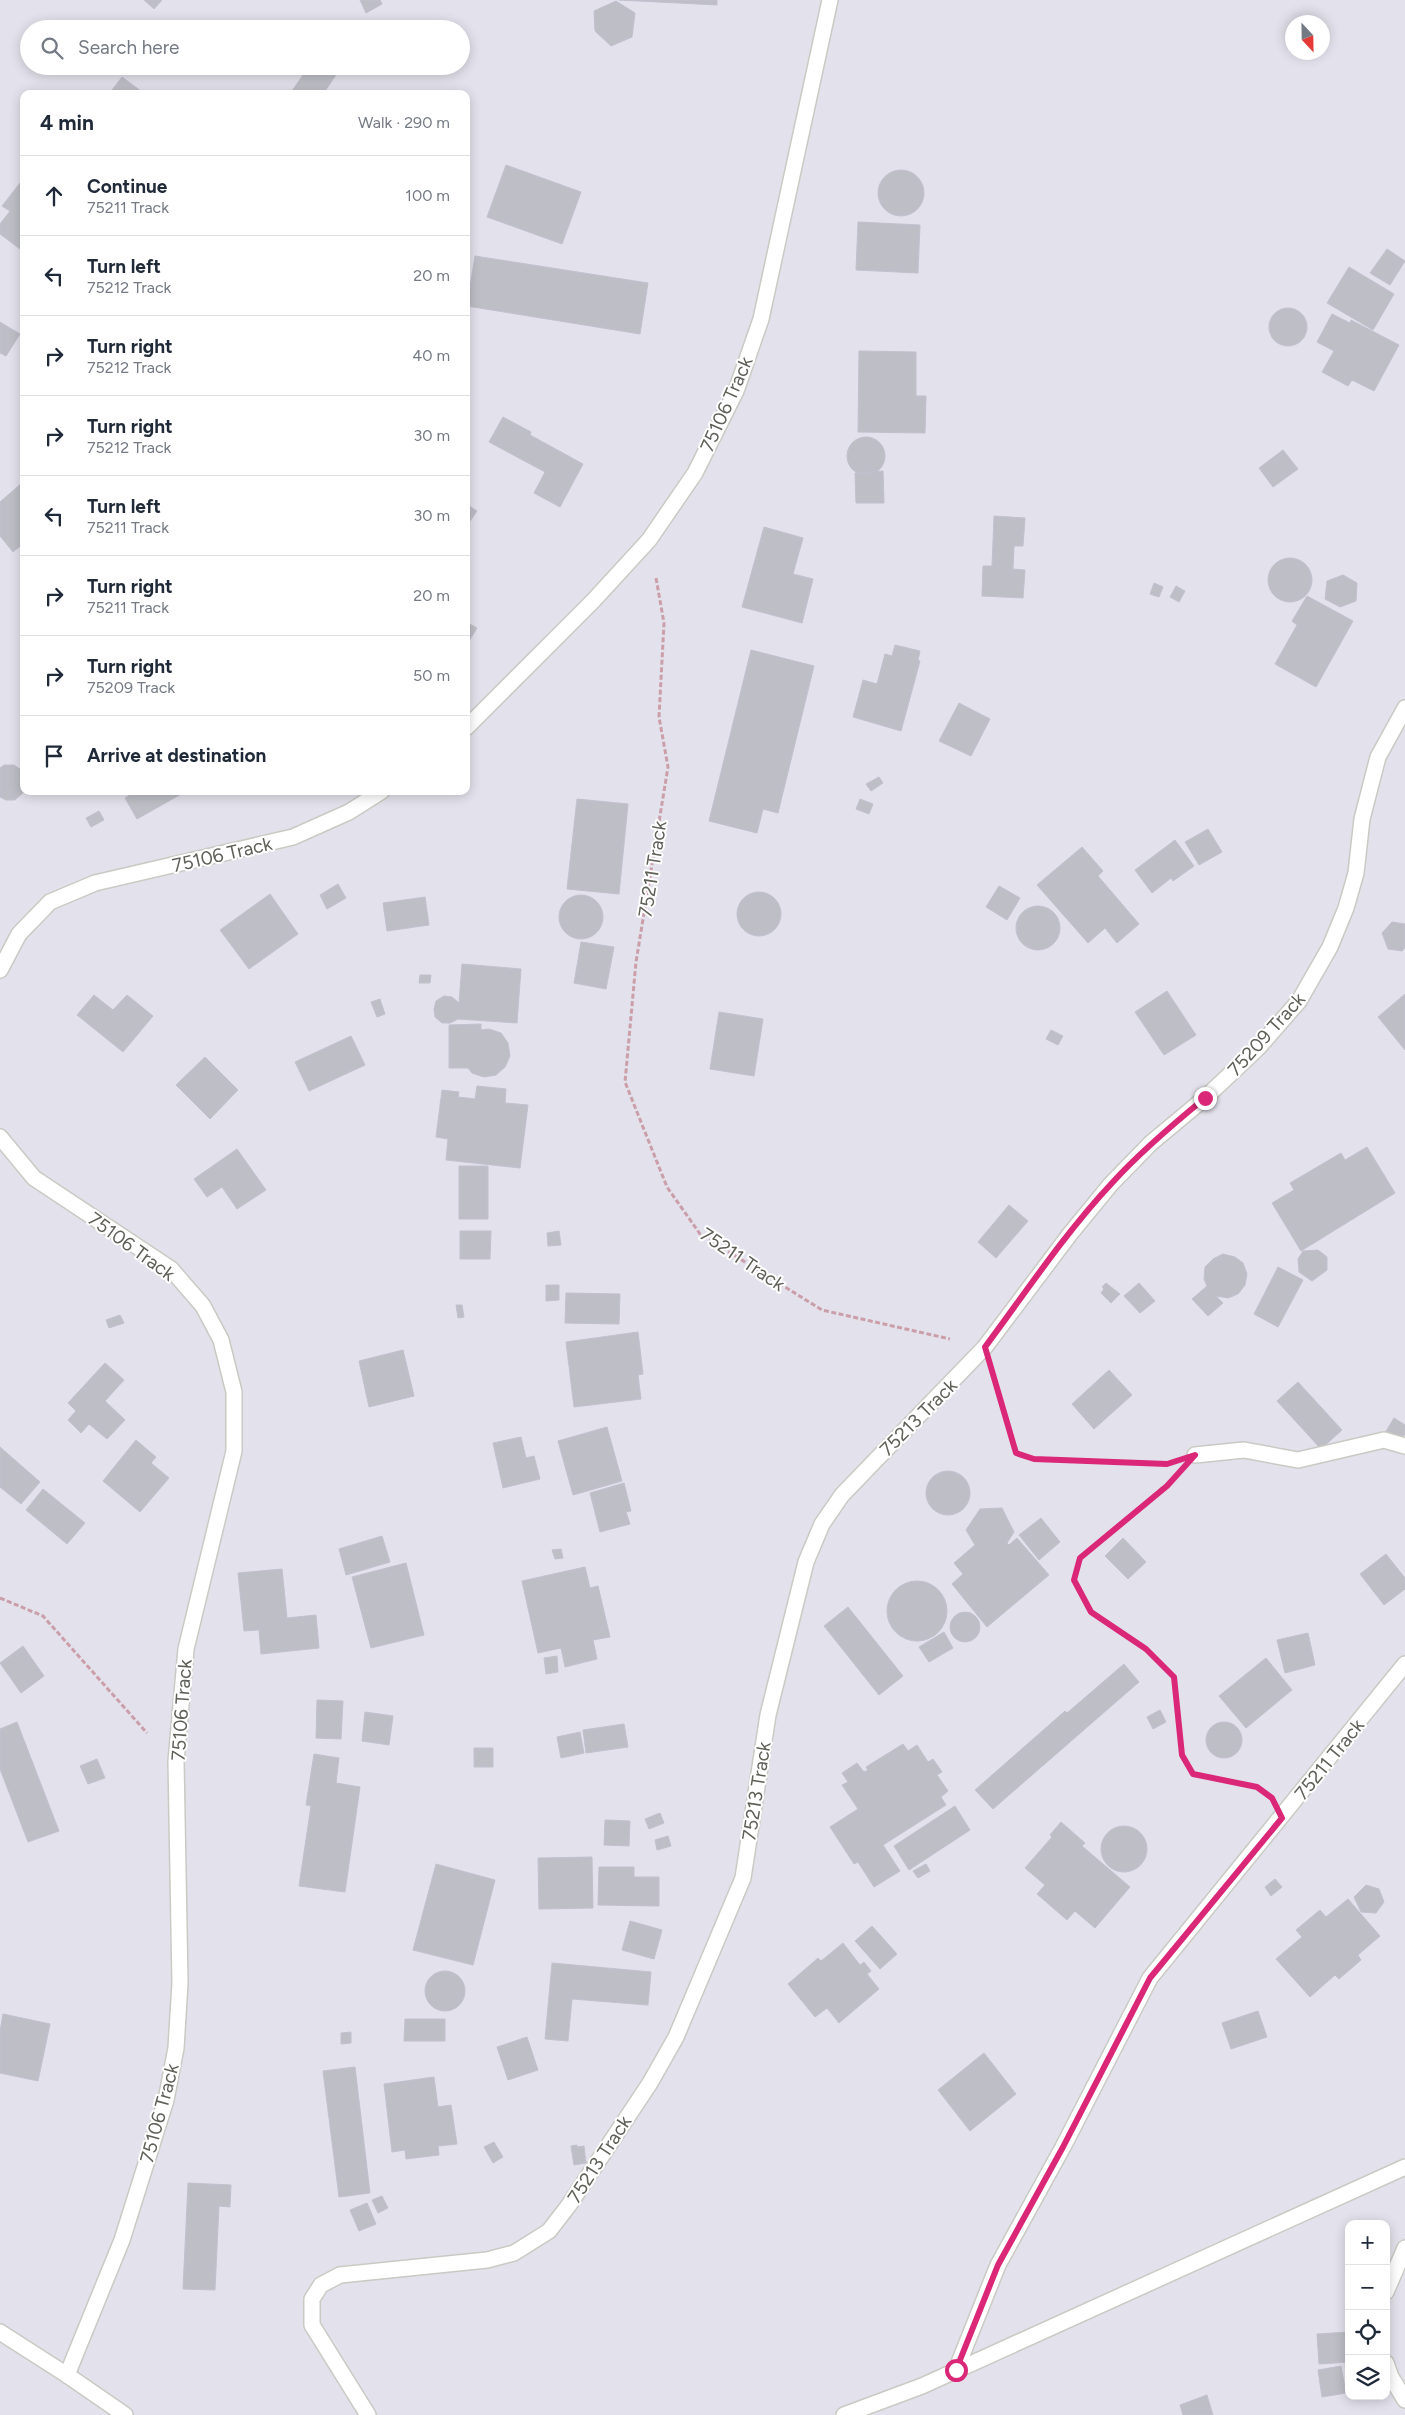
<!DOCTYPE html>
<html lang="en">
<head>
<meta charset="utf-8">
<style>
	:root { --surface:#fff; --page:#f6f6f7; --text:#1f2937; --muted:#747a83; --line:#e0e1e3 }
	body { margin:0; font-family:Figtree,sans-serif; background:var(--page); color:var(--text) }
	.controls { position:absolute; right:15px; bottom:15px; display:grid; overflow:hidden; border-radius:10px; box-shadow:0 2px 12px #0003 }
	.controls button { width:45px; height:45px; display:grid; place-items:center; padding:0; border:0; border-bottom:1px solid var(--line); background:var(--surface); color:var(--text); font:25px sans-serif }
	.compass { position:absolute; left:1285px; top:15px; width:45px; height:45px; border-radius:50%; background:var(--surface); box-shadow:0 2px 12px #0003; rotate:158deg }
	.stop { position:absolute; width:15px; height:15px; margin:-11px; border:4px solid #db2777; border-radius:50%; background:#fff }
	.stop.end { background:#db2777; border-color:#fff; box-shadow:0 1px 5px #0008 }
	.list { margin:0; padding:0; list-style:none }
	h2 { display:flex; justify-content:space-between; align-items:center; height:65px; margin:0; padding:0 20px; font-size:21px }
	h2 small { font-size:16px; font-weight:400; color:var(--muted) }
	.list li { display:grid; grid-template-columns:32px 1fr auto; gap:15px; align-items:center; box-sizing:border-box; height:80px; padding:0 20px; border-top:1px solid var(--line) }
	.list b { display:block; font-size:19px; white-space:nowrap }
	.list p { margin:0; font-size:16px; white-space:nowrap; color:var(--muted) }
	.list em { font-size:16px; font-style:normal; color:var(--muted) }
	.icon { flex:none; width:28px; height:28px; fill:none; stroke:currentColor; stroke-width:2; stroke-linecap:round; stroke-linejoin:round }
	.map { position:relative; flex:none; width:1405px; height:2415px; overflow:hidden }
	.search { position:absolute; background:var(--surface); box-shadow:0 2px 12px #0003; left:20px; top:20px; width:450px; height:55px; display:flex; align-items:center; gap:12px; box-sizing:border-box; padding:0 18px; border-radius:28px; color:var(--muted); font-size:19px }
	.panel { position:absolute; background:var(--surface); box-shadow:0 2px 12px #0003; left:20px; top:90px; width:450px; height:705px; border-radius:10px }
	.map>svg:first-child { display:block }
</style>
</head>
<body>
<div class="map">
<svg width="1405" height="2415" viewBox="0 0 1405 2415">
	<rect width="100%" height="100%" fill="#e3e1eb"/>
	<path fill="#bebec6" stroke="#c2c0cf" d="M 144,0 L 162,0 L 154,9 Z
		M 360,0 L 380,0 L 382,4 L 366,13 Z
		M 619,0 L 717,0 L 717,5 Z
		M 616,1 L 635,13 L 632,37 L 611,46 L 595,31 L 594,11 Z
		M 309,66 L 342,66 L 323,94 L 290,94 Z
		M 122,77 L 145,94 L 109,94 Z
		M 506,165 L 581,192 L 562,244 L 487,217 Z
		M878 193a23 23 0 1 1 46 0a23 23 0 1 1-46 0Z
		M 24,178 L 24,252 L 0,234 L 0,224 L 10,211 L 2,206 Z
		M 858,222 L 920,225 L 918,273 L 856,270 Z
		M 1387,249 L 1405,261 L 1390,285 L 1370,273 Z
		M 475,256 L 648,283 L 640,334 L 467,306 Z
		M 1349,267 L 1394,294 L 1373,330 L 1327,303 Z
		M1269 327a19 19 0 1 1 38 0a19 19 0 1 1-38 0Z
		M 1332,314 L 1350,323 L 1351,320 L 1399,345 L 1374,391 L 1352,380 L 1348,386 L 1322,372 L 1334,351 L 1317,342 Z
		M 0,322 L 20,334 L 6,356 L 0,353 Z
		M 859,351 L 916,352 L 916,396 L 926,396 L 925,433 L 858,432 Z
		M 503,417 L 531,432 L 530,435 L 583,464 L 560,507 L 534,493 L 545,472 L 489,442 Z
		M847 456a19 19 0 1 1 38 0a19 19 0 1 1-38 0Z
		M 1283,450 L 1298,469 L 1273,487 L 1259,468 Z
		M 883,471 L 884,503 L 856,503 L 855,473 Z
		M 24,481 L 24,543 L 13,552 L 0,536 L 0,502 Z
		M 466,504 L 477,511 L 466,527 Z
		M 994,516 L 1025,518 L 1023,546 L 1014,546 L 1013,569 L 1025,570 L 1023,598 L 982,596 L 983,566 L 992,566 Z
		M 764,527 L 803,538 L 793,574 L 813,579 L 802,623 L 742,607 Z
		M1268 580a22 22 0 1 1 44 0a22 22 0 1 1-44 0Z
		M 1343,575 L 1357,583 L 1356,601 L 1340,607 L 1325,599 L 1327,581 Z
		M 1154,583 L 1163,587 L 1159,597 L 1150,594 Z
		M 1176,586 L 1185,591 L 1179,602 L 1170,597 Z
		M 1307,596 L 1353,621 L 1316,687 L 1275,664 L 1297,625 L 1292,621 Z
		M 466,622 L 477,628 L 466,646 Z
		M 895,645 L 920,651 L 918,660 L 920,661 L 901,731 L 853,717 L 863,680 L 877,684 L 885,654 L 892,656 Z
		M 751,650 L 814,666 L 778,813 L 763,809 L 757,833 L 709,821 Z
		M 959,703 L 990,719 L 971,756 L 939,741 Z
		M 4,765 L 14,765 L 24,772 L 25,791 L 15,800 L 6,800 L 0,797 L 0,768 Z
		M 879,777 L 883,783 L 871,791 L 866,784 Z
		M 136,791 L 183,791 L 183,793 L 137,819 L 125,798 Z
		M 577,799 L 628,804 L 619,894 L 567,889 Z
		M 860,799 L 873,804 L 869,814 L 856,809 Z
		M 99,811 L 104,820 L 91,827 L 86,818 Z
		M 1208,829 L 1222,852 L 1199,865 L 1185,842 Z
		M 1175,840 L 1194,866 L 1173,881 L 1171,878 L 1152,893 L 1135,870 Z
		M 1082,847 L 1103,871 L 1098,876 L 1139,924 L 1117,943 L 1105,928 L 1088,943 L 1037,885 Z
		M 338,884 L 346,898 L 327,909 L 320,895 Z
		M 999,886 L 1020,898 L 1007,920 L 986,907 Z
		M737 914a22 22 0 1 1 44 0a22 22 0 1 1-44 0Z
		M 270,894 L 298,934 L 249,969 L 220,930 Z
		M559 917a22 22 0 1 1 44 0a22 22 0 1 1-44 0Z
		M 425,897 L 429,925 L 387,931 L 383,903 Z
		M1016 928a22 22 0 1 1 44 0a22 22 0 1 1-44 0Z
		M 1392,922 L 1405,924 L 1405,948 L 1402,951 L 1388,949 L 1382,933 Z
		M 581,942 L 614,947 L 606,989 L 574,983 Z
		M 462,964 L 521,969 L 517,1023 L 458,1019 L 450,1023 L 442,1023 L 435,1017 L 434,1009 L 436,1001 L 444,996 L 452,997 L 459,1003 Z
		M 420,975 L 431,975 L 430,983 L 419,983 Z
		M 1167,991 L 1196,1035 L 1164,1055 L 1135,1012 Z
		M 1405,994 L 1405,1050 L 1378,1017 Z
		M 94,995 L 113,1010 L 127,995 L 153,1016 L 123,1052 L 77,1015 Z
		M 380,999 L 385,1014 L 377,1017 L 371,1002 Z
		M 719,1012 L 763,1019 L 754,1076 L 710,1069 Z
		M 481,1024 L 481,1030 L 489,1029 L 501,1033 L 508,1043 L 510,1056 L 505,1067 L 496,1075 L 484,1077 L 472,1073 L 468,1068 L 449,1068 L 449,1025 Z
		M 1051,1030 L 1063,1036 L 1058,1045 L 1046,1039 Z
		M 351,1036 L 365,1065 L 309,1091 L 295,1062 Z
		M 205,1057 L 238,1090 L 210,1119 L 176,1085 Z
		M 477,1086 L 506,1089 L 505,1103 L 528,1105 L 520,1168 L 446,1160 L 448,1139 L 436,1137 L 442,1090 L 459,1092 L 458,1097 L 475,1099 Z
		M 1367,1147 L 1395,1193 L 1301,1251 L 1272,1203 L 1294,1190 L 1290,1183 L 1341,1153 L 1345,1160 Z
		M 237,1149 L 266,1190 L 237,1209 L 222,1187 L 207,1197 L 194,1179 Z
		M 459,1166 L 488,1166 L 488,1219 L 459,1219 Z
		M 1009,1205 L 1028,1221 L 996,1258 L 978,1242 Z
		M 460,1231 L 491,1231 L 490,1259 L 460,1259 Z
		M 559,1231 L 561,1245 L 548,1246 L 547,1233 Z
		M 1318,1250 L 1327,1257 L 1327,1270 L 1312,1281 L 1299,1272 L 1298,1259 L 1303,1251 Z
		M 1223,1254 L 1235,1257 L 1243,1263 L 1247,1274 L 1245,1285 L 1238,1294 L 1228,1298 L 1216,1296 L 1223,1303 L 1208,1316 L 1192,1299 L 1207,1286 L 1204,1279 L 1205,1267 L 1213,1259 Z
		M 1278,1267 L 1303,1280 L 1278,1327 L 1254,1314 Z
		M 1106,1283 L 1120,1294 L 1111,1303 L 1101,1293 L 1104,1289 L 1102,1287 Z
		M 1139,1283 L 1155,1301 L 1140,1313 L 1124,1296 Z
		M 546,1285 L 559,1285 L 559,1300 L 546,1301 Z
		M 566,1293 L 620,1294 L 619,1324 L 565,1323 Z
		M 456,1305 L 462,1305 L 464,1317 L 458,1318 Z
		M 120,1315 L 124,1323 L 109,1328 L 106,1320 Z
		M 638,1332 L 643,1374 L 638,1375 L 641,1399 L 574,1407 L 566,1342 Z
		M 403,1350 L 414,1396 L 369,1407 L 359,1361 Z
		M 105,1363 L 124,1380 L 105,1401 L 125,1420 L 107,1439 L 89,1424 L 81,1433 L 68,1420 L 76,1411 L 68,1403 Z
		M 1109,1370 L 1132,1395 L 1094,1429 L 1072,1404 Z
		M 1298,1382 L 1342,1430 L 1321,1449 L 1277,1401 Z
		M 1394,1418 L 1405,1425 L 1405,1434 L 1400,1441 L 1385,1433 Z
		M 607,1427 L 622,1481 L 573,1495 L 558,1441 Z
		M 521,1437 L 526,1458 L 534,1456 L 540,1479 L 503,1488 L 493,1443 Z
		M 136,1440 L 156,1457 L 151,1463 L 169,1478 L 140,1512 L 103,1481 Z
		M 0,1447 L 40,1482 L 21,1504 L 0,1487 Z
		M926 1493a22 22 0 1 1 44 0a22 22 0 1 1-44 0Z
		M 624,1483 L 631,1511 L 626,1512 L 630,1524 L 600,1532 L 590,1493 Z
		M 43,1489 L 85,1523 L 67,1544 L 26,1510 Z
		M 1002,1508 L 1014,1532 L 1007,1543 L 1009,1545 L 1017,1538 L 1049,1575 L 987,1627 L 952,1584 L 963,1574 L 954,1563 L 975,1545 L 966,1530 L 980,1509 Z
		M 1041,1518 L 1060,1542 L 1039,1560 L 1019,1535 Z
		M 382,1536 L 390,1562 L 346,1575 L 339,1549 Z
		M 1123,1538 L 1146,1562 L 1128,1579 L 1105,1556 Z
		M 561,1549 L 563,1558 L 555,1559 L 552,1550 Z
		M 1386,1554 L 1405,1578 L 1405,1589 L 1384,1605 L 1360,1574 Z
		M 406,1563 L 424,1635 L 371,1648 L 352,1577 Z
		M 585,1567 L 590,1588 L 598,1586 L 610,1637 L 593,1640 L 597,1659 L 565,1667 L 561,1648 L 538,1653 L 522,1581 Z
		M 282,1569 L 287,1618 L 316,1615 L 319,1648 L 261,1654 L 259,1630 L 244,1631 L 238,1573 Z
		M887 1611a30 30 0 1 1 60 0a30 30 0 1 1-60 0Z
		M 848,1607 L 903,1676 L 879,1695 L 824,1626 Z
		M950 1627a15 15 0 1 1 30 0a15 15 0 1 1-30 0Z
		M 944,1632 L 953,1648 L 929,1662 L 919,1647 Z
		M 1308,1633 L 1315,1665 L 1285,1673 L 1277,1640 Z
		M 23,1646 L 44,1676 L 21,1693 L 0,1663 Z
		M 557,1656 L 558,1672 L 546,1674 L 544,1658 Z
		M 1266,1658 L 1292,1690 L 1246,1728 L 1219,1696 Z
		M 1124,1664 L 1139,1682 L 993,1809 L 975,1790 L 1065,1711 L 1067,1713 Z
		M 317,1700 L 343,1701 L 341,1739 L 316,1738 Z
		M 1160,1710 L 1166,1722 L 1153,1729 L 1147,1717 Z
		M 365,1712 L 393,1716 L 389,1745 L 362,1741 Z
		M 17,1722 L 59,1831 L 28,1842 L 0,1769 L 0,1729 Z
		M1206 1740a18 18 0 1 1 36 0a18 18 0 1 1-36 0Z
		M 624,1724 L 628,1747 L 586,1753 L 583,1730 Z
		M 580,1732 L 584,1753 L 561,1758 L 557,1737 Z
		M 903,1744 L 908,1751 L 917,1745 L 928,1762 L 933,1759 L 942,1772 L 937,1775 L 948,1791 L 941,1797 L 946,1805 L 883,1845 L 900,1871 L 874,1887 L 858,1862 L 854,1864 L 830,1827 L 858,1809 L 842,1785 L 848,1782 L 842,1773 L 857,1763 L 864,1772 L 868,1770 L 866,1767 Z
		M 474,1748 L 493,1748 L 493,1767 L 474,1767 Z
		M 314,1754 L 339,1758 L 336,1783 L 360,1787 L 345,1892 L 299,1886 L 311,1806 L 306,1805 Z
		M 97,1759 L 105,1778 L 88,1784 L 80,1766 Z
		M 955,1806 L 970,1830 L 909,1870 L 894,1846 Z
		M 660,1813 L 664,1823 L 649,1829 L 645,1819 Z
		M 605,1820 L 630,1821 L 629,1846 L 604,1845 Z
		M 1061,1822 L 1085,1843 L 1082,1846 L 1130,1887 L 1095,1928 L 1075,1911 L 1067,1920 L 1037,1894 L 1045,1885 L 1025,1868 L 1052,1837 L 1050,1835 Z
		M1101 1849a23 23 0 1 1 46 0a23 23 0 1 1-46 0Z
		M 668,1836 L 671,1846 L 657,1850 L 655,1840 Z
		M 592,1857 L 593,1908 L 539,1909 L 538,1858 Z
		M 436,1864 L 495,1880 L 473,1965 L 413,1950 Z
		M 926,1864 L 930,1871 L 918,1878 L 913,1871 Z
		M 599,1867 L 634,1867 L 634,1877 L 659,1877 L 659,1906 L 598,1905 Z
		M 1275,1879 L 1282,1887 L 1271,1896 L 1265,1887 Z
		M 1366,1885 L 1379,1889 L 1384,1902 L 1376,1913 L 1361,1912 L 1354,1897 Z
		M 1348,1899 L 1380,1936 L 1358,1955 L 1361,1960 L 1339,1979 L 1335,1975 L 1310,1997 L 1276,1959 L 1302,1937 L 1296,1930 L 1320,1910 L 1326,1917 Z
		M 630,1921 L 662,1930 L 654,1959 L 622,1950 Z
		M 872,1926 L 897,1954 L 880,1969 L 855,1941 Z
		M 843,1943 L 860,1965 L 864,1962 L 871,1971 L 867,1974 L 879,1989 L 839,2023 L 827,2008 L 815,2017 L 788,1984 L 818,1958 L 821,1961 Z
		M 552,1963 L 651,1972 L 648,2005 L 572,1999 L 568,2041 L 545,2039 Z
		M425 1991a20 20 0 1 1 40 0a20 20 0 1 1-40 0Z
		M 1258,2011 L 1267,2037 L 1231,2049 L 1222,2023 Z
		M 3,2014 L 50,2024 L 38,2081 L 0,2073 L 0,2031 Z
		M 405,2019 L 445,2019 L 445,2041 L 404,2041 Z
		M 351,2032 L 351,2043 L 341,2044 L 341,2033 Z
		M 527,2037 L 538,2070 L 508,2080 L 497,2047 Z
		M 984,2053 L 1016,2094 L 970,2131 L 938,2090 Z
		M 355,2067 L 370,2193 L 339,2197 L 323,2071 Z
		M 434,2077 L 438,2107 L 451,2105 L 457,2144 L 438,2146 L 439,2155 L 406,2159 L 405,2150 L 392,2152 L 384,2084 Z
		M 494,2142 L 503,2157 L 493,2163 L 484,2147 Z
		M 577,2145 L 577,2147 L 584,2146 L 586,2163 L 574,2165 L 571,2146 Z
		M 188,2183 L 231,2185 L 230,2207 L 219,2206 L 215,2290 L 183,2289 Z
		M 382,2196 L 388,2208 L 378,2213 L 372,2200 Z
		M 367,2203 L 376,2224 L 359,2231 L 350,2210 Z
		M 1349,2332 L 1349,2362 L 1319,2364 L 1317,2334 Z
		M 1341,2366 L 1346,2393 L 1322,2397 L 1318,2370 Z
		M 1207,2395 L 1213,2415 L 1183,2415 L 1180,2405 Z"/>
	<g fill="none" stroke-linecap="round" stroke-linejoin="round">
		<defs>
			<path id="minor" d="M 466,728 L 593,601 L 649,540 L 695,473 L 736,391 L 761,319 L 830,0
				M 0,970 L 19,934 L 50,902 L 95,883 L 293,837 L 349,812 L 382,791
				M 0,1137 L 34,1178 L 171,1269 L 203,1306 L 221,1340 L 234,1392 L 234,1451 L 186,1649 L 176,1761 L 180,1983 L 176,2048 L 166,2100 L 122,2240 L 67,2375
				M 1195,1455 L 1244,1450 L 1298,1460 L 1384,1440 L 1405,1446
				M 1386,2292 L 1405,2248
				M 1386,2363 L 1391,2377 L 1405,2400
				M 956,2370 L 998,2265 L 1063,2147 L 1150,1978 L 1405,1664
				M 368,2415 L 312,2325 L 312,2299 L 321,2285 L 340,2275 L 487,2260 L 514,2253 L 549,2231 L 569,2205 L 650,2083 L 676,2037 L 743,1878 L 768,1715 L 806,1562 L 822,1524 L 842,1495 L 985,1347 L 1070,1234 L 1111,1184 L 1151,1143 L 1205,1098 L 1258,1048 L 1299,1001 L 1330,947 L 1346,908 L 1356,873 L 1362,819 L 1378,757 L 1405,708"/>
			<path id="tertiary" d="M 0,2332 L 67,2375 L 125,2415
				M 844,2415 L 922,2386 L 1405,2167"/>
		</defs>
		<use href="#minor" stroke="#cacac4" stroke-width="18"/>
		<use href="#tertiary" stroke="#cacac4" stroke-width="18"/>
		<path stroke="#cb9faa" stroke-width="3" stroke-dasharray="5 2.5" stroke-linecap="butt" d="M 656,578 L 664,623 L 659,717 L 668,767 L 636,962 L 625,1082 L 667,1187 L 700,1234 L 822,1310 L 950,1339
			M 995,1380 L 1016,1453 L 1034,1459 L 1165,1464
			M 1174,1478 L 1080,1558 L 1074,1580 L 1091,1612 L 1146,1649 L 1174,1677 L 1182,1755 L 1193,1774 L 1257,1787 L 1263,1791
			M 0,1598 L 43,1616 L 147,1733"/>
		<use href="#minor" stroke="#fff" stroke-width="15"/>
		<use href="#tertiary" stroke="#fff" stroke-width="15"/>
	</g>
	<g fill="none" stroke-linecap="round" stroke-linejoin="round">
		<path stroke="#db2777" stroke-width="6" d="M 956,2370 L 998,2265 L 1063,2147 L 1150,1978 L 1282,1818 L 1272,1798 L 1257,1787 L 1193,1774 L 1182,1755 L 1174,1677 L 1146,1649 L 1091,1612 L 1074,1580 L 1080,1558 L 1167,1486 L 1195,1455 L 1167,1464 L 1034,1459 L 1016,1453 L 985,1347 C 1026,1292 1065,1233 1112,1183 C 1140,1152 1172,1125 1205,1098"/>
	</g>
	<g text-anchor="middle" stroke-width="4" stroke-linejoin="round" paint-order="stroke">
		<g font-size="19" fill="#606059" stroke="#fff">
			<text transform="translate(726 404) rotate(-66)" y="7">75106 Track</text>
			<text transform="translate(222 854) rotate(-13)" y="7">75106 Track</text>
			<text transform="translate(652 869) rotate(-81)" y="7">75211 Track</text>
			<text transform="translate(1266 1034) rotate(-48)" y="7">75209 Track</text>
			<text transform="translate(132 1246) rotate(36)" y="7">75106 Track</text>
			<text transform="translate(743 1259) rotate(34)" y="7">75211 Track</text>
			<text transform="translate(918 1417) rotate(-45)" y="7">75213 Track</text>
			<text transform="translate(181 1710) rotate(-86)" y="7">75106 Track</text>
			<text transform="translate(1329 1759) rotate(-51)" y="7">75211 Track</text>
			<text transform="translate(756 1791) rotate(-81)" y="7">75213 Track</text>
			<text transform="translate(159 2113) rotate(-75)" y="7">75106 Track</text>
			<text transform="translate(599 2159) rotate(-57)" y="7">75213 Track</text>
		</g>
	</g>
</svg>
<div class="controls">
<button>+</button>
<button>−</button>
<button><svg class="icon" aria-label="locate" viewBox="0 0 24 24"><circle cx="12" cy="12" r="6"/><path d="M12 2v4M12 18v4M2 12h4M18 12h4"/></svg></button>
<button><svg class="icon" aria-label="layers" viewBox="0 0 24 24"><path d="M12 4l9 5-9 5-9-5zM3 14l9 5 9-5"/></svg></button>
</div>
<svg class="compass" viewBox="-18 -18 36 36"><path d="M0-13l5 13h-10z" fill="#e53935"/><path d="M0 13l5-13h-10z" fill="#747a83"/></svg>
<div class="stop" style="left:956px;top:2370px"></div>
<div class="stop end" style="left:1205px;top:1098px"></div>
<div class="search"><svg class="icon" aria-label="search" viewBox="0 0 24 24"><circle cx="10" cy="10" r="6"/><path d="M15 15l6 6"/></svg>Search here</div>
<section class="panel">
<h2>4 min<small>Walk · 290 m</small></h2>
<ul class="list">
<li><svg class="icon" aria-label="ahead" viewBox="0 0 24 24"><path d="M12 20V5M6 11l6-6 6 6"/></svg><div><b>Continue</b><p>75211 Track</p></div><em>100 m</em></li>
<li><svg class="icon" aria-label="left" viewBox="0 0 24 24"><path d="M17 20v-9H6M10 6l-5 5 5 5"/></svg><div><b>Turn left</b><p>75212 Track</p></div><em>20 m</em></li>
<li><svg class="icon" aria-label="right" viewBox="0 0 24 24"><path d="M7 20v-9h11M14 6l5 5-5 5"/></svg><div><b>Turn right</b><p>75212 Track</p></div><em>40 m</em></li>
<li><svg class="icon" aria-label="right" viewBox="0 0 24 24"><path d="M7 20v-9h11M14 6l5 5-5 5"/></svg><div><b>Turn right</b><p>75212 Track</p></div><em>30 m</em></li>
<li><svg class="icon" aria-label="left" viewBox="0 0 24 24"><path d="M17 20v-9H6M10 6l-5 5 5 5"/></svg><div><b>Turn left</b><p>75211 Track</p></div><em>30 m</em></li>
<li><svg class="icon" aria-label="right" viewBox="0 0 24 24"><path d="M7 20v-9h11M14 6l5 5-5 5"/></svg><div><b>Turn right</b><p>75211 Track</p></div><em>20 m</em></li>
<li><svg class="icon" aria-label="right" viewBox="0 0 24 24"><path d="M7 20v-9h11M14 6l5 5-5 5"/></svg><div><b>Turn right</b><p>75209 Track</p></div><em>50 m</em></li>
<li><svg class="icon" aria-label="arrive" viewBox="0 0 24 24"><path d="M6 21V4h12l-3 4 3 4H6"/></svg><div><b>Arrive at destination</b></div></li>
</ul>
</section>
</div>
</body>
</html>
